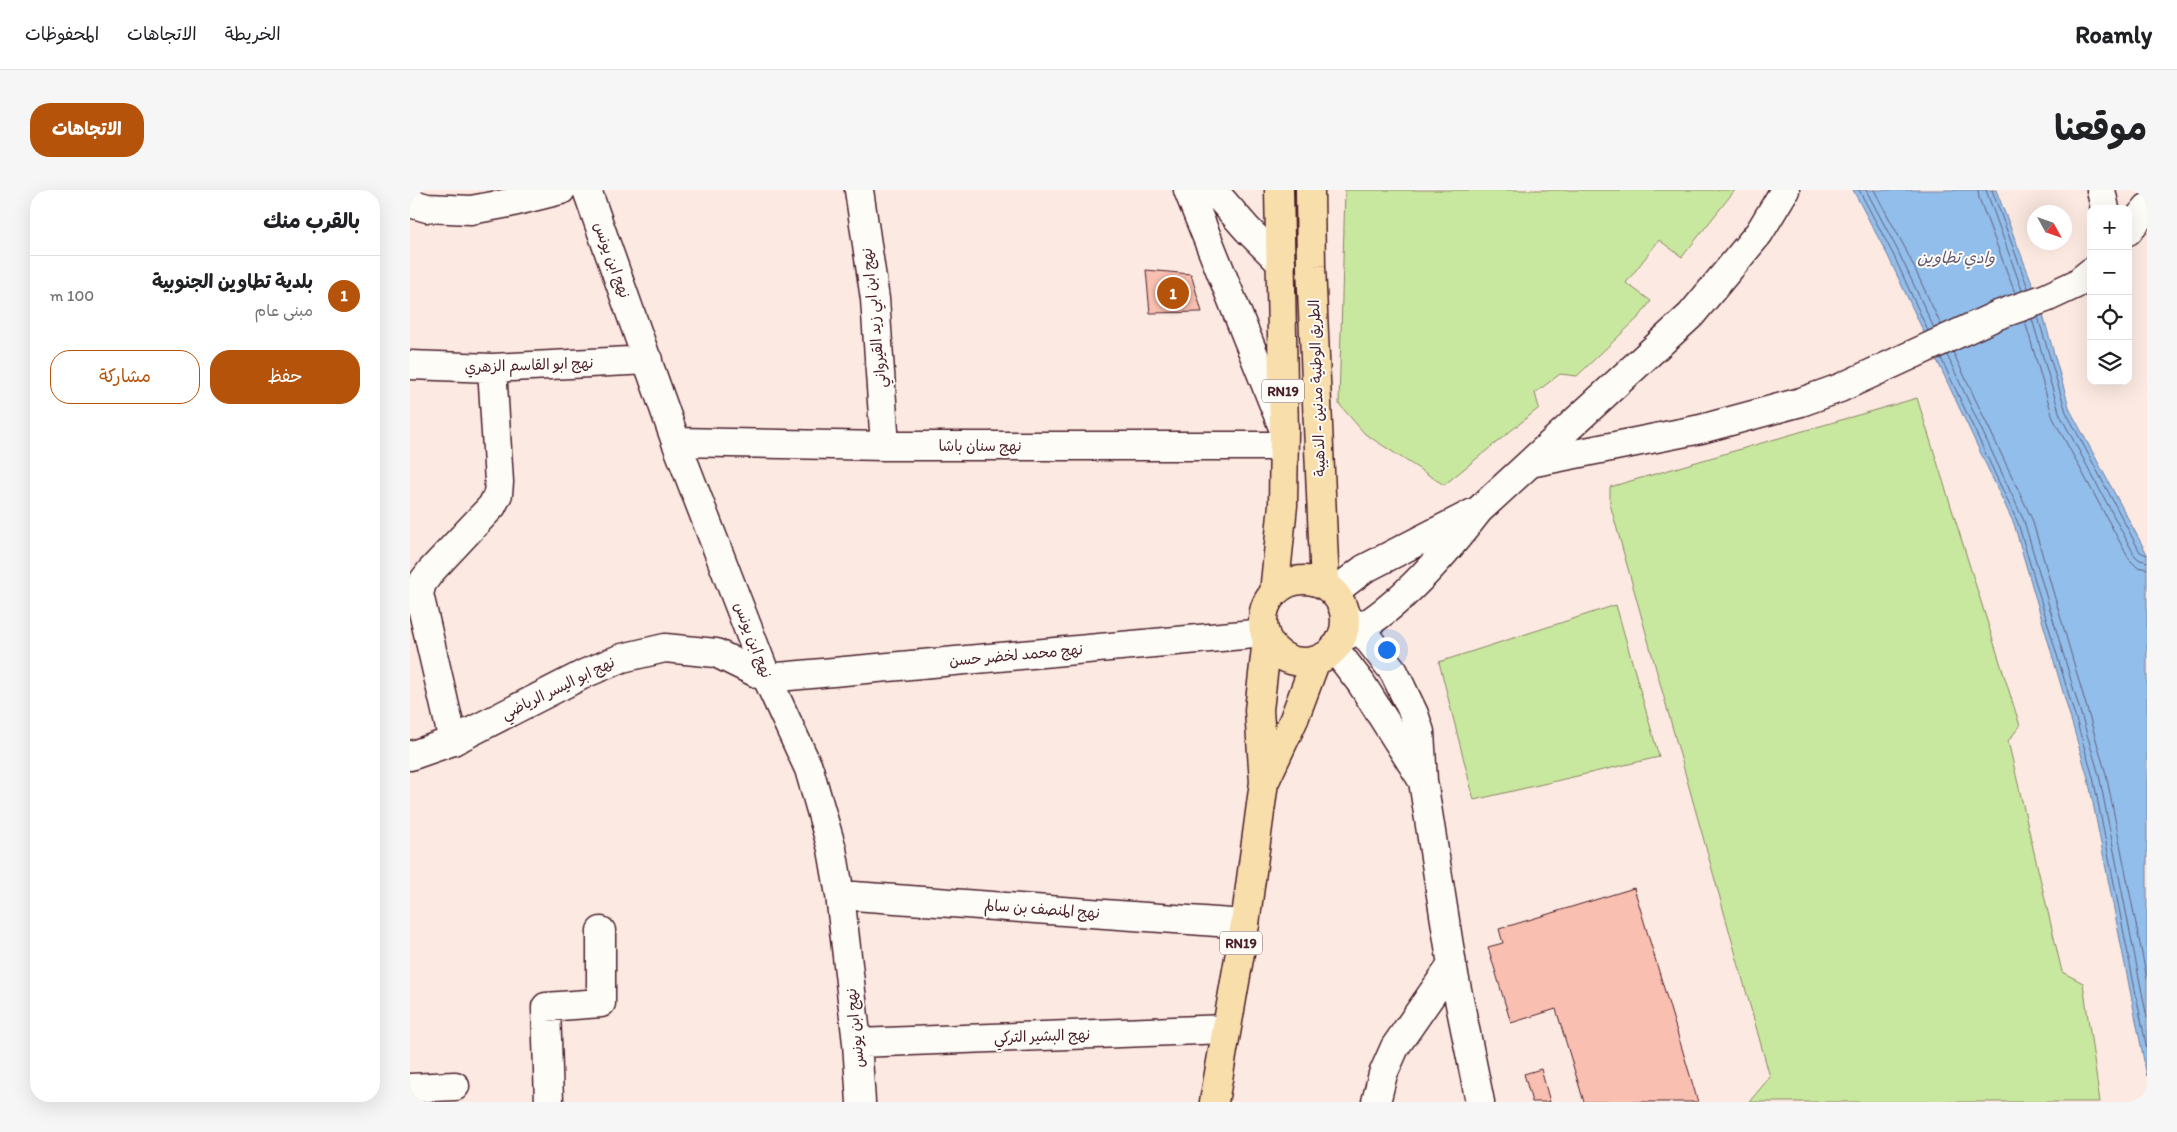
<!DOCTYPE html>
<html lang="ar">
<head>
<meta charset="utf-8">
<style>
	:root { --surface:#fff; --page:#f6f6f6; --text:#202124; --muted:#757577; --line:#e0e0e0; --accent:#b45309 }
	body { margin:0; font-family:Itim,"Playpen Sans Arabic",sans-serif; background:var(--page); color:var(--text); direction:rtl }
	.controls { position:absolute; right:15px; top:15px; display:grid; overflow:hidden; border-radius:10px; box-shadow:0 5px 20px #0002 }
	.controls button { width:45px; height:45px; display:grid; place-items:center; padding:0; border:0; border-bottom:1px solid var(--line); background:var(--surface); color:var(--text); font:25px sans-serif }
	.compass { position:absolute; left:1617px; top:15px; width:45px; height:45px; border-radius:50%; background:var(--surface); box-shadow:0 5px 20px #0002; rotate:130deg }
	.you { position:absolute; left:976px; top:459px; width:18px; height:18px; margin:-12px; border:4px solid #fff; border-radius:50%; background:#1a73e8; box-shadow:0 0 0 8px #1a73e833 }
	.badge { display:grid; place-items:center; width:32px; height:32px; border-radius:50%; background:var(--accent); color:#fff; font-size:16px; font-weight:700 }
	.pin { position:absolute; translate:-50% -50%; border:2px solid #fff; box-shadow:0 1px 5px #0006 }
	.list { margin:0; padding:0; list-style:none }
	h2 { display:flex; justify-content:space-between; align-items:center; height:65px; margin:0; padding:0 20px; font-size:21px }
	h2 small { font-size:16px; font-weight:400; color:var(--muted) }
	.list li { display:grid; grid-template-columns:32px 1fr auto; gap:15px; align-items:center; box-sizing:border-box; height:80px; padding:0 20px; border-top:1px solid var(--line) }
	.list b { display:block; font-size:19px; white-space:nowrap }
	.list p { margin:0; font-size:16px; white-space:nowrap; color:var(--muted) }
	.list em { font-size:16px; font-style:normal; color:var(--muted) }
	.actions { display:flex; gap:10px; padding:15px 20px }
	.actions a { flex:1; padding:11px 0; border:1px solid var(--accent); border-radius:20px; text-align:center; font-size:18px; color:var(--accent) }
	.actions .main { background:var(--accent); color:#fff }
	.icon { flex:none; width:28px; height:28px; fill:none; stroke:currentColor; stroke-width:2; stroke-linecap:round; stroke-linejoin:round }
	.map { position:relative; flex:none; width:1737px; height:912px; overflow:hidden; direction:ltr; border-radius:20px }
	header { display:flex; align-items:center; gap:30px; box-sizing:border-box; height:70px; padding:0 25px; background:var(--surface); border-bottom:1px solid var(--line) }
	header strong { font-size:24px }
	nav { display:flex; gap:28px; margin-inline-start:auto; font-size:18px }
	.intro { display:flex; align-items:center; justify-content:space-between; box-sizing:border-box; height:120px; padding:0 30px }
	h1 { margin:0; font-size:35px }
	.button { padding:12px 22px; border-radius:20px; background:var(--accent); color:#fff; font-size:18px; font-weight:700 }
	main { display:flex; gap:30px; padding:0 30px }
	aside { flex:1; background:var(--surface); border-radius:20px; box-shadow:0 5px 20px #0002 }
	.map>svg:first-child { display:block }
</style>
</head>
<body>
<header>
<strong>Roamly</strong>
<nav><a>الخريطة</a><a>الاتجاهات</a><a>المحفوظات</a></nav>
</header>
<div class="intro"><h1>موقعنا</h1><a class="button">الاتجاهات</a></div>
<main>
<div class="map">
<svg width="1737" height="912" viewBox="0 0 1737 912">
	<rect width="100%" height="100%" fill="#fceae2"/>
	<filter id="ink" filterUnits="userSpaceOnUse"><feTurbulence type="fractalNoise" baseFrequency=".02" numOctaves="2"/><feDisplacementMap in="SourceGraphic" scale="10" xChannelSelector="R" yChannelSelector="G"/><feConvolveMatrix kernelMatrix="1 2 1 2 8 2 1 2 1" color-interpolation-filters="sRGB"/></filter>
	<g filter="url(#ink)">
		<path fill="#c9e89f" stroke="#8a8465" d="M 935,0 L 1325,0 L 1272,67 L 1249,50 L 1216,93 L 1241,111 L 1230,126 L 1167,186 L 1150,184 L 1125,203 L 1129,218 L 1034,295 L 955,244 L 929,214 Z
			M 1507,208 L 1610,536 L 1598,551 L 1652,782 L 1673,793 L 1690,912 L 1339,912 L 1360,887 L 1200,314 L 1200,297 Z
			M 1206,415 L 1249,567 L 1064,610 L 1029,472 Z"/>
		<path fill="#91beeb" stroke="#757e9e" d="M 1443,0 L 1586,0 L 1629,111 L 1660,220 L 1737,364 L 1737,886 L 1678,588 L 1604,334 L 1478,66 Z"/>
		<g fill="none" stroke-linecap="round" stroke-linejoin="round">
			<path stroke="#665f78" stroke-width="1" d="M 1449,0 L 1483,64 L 1518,141
				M 1456,0 L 1488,61 L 1524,138
				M 1464,0 L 1495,58 L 1531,135
				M 1568,0 L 1569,8 L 1605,103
				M 1576,0 L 1612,100
				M 1582,0 L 1618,98
				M 1628,127 L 1656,222 L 1730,362 L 1737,365
				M 1622,129 L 1650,225 L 1725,366 L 1730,370 L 1737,372
				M 1615,131 L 1643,228 L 1719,369 L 1727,377 L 1737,379
				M 1543,162 L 1622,329 L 1696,584 L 1737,789
				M 1537,165 L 1614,331 L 1689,585 L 1737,828
				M 1531,168 L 1608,333 L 1683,587 L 1737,860"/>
		</g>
		<path fill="#f9bfb0" stroke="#4a1f2b" d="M 736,80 L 781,84 L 792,122 L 740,123 Z
			M 1224,698 L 1288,912 L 1174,912 L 1146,819 L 1101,833 L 1078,757 L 1093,753 L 1089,739 Z
			M 1131,879 L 1140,912 L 1122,912 L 1114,884 Z"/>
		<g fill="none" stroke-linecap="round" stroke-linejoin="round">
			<defs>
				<path id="minor" d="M 177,0 L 266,252 L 357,488 L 399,579 L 422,659 L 430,705 L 447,853 L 451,912
					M 449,0 L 465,109 L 475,256
					M 778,0 L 874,240
					M 803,0 L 837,39 L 871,73
					M 1691,0 L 1695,19
					M 0,13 L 17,18 L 61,20 L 99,13 L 151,0
					M 1718,41 L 1737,18
					M 0,175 L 82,178 L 238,170
					M 266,252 L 475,256 L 873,256
					M 1120,273 L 1291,239 L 1391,212 L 1430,198 L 1588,125 L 1636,108 L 1666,94 L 1681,82
					M 924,402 L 954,379 L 1063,323
					M 935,425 L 951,440 L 984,482 L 1004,524 L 1010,542 L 1013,591 L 1042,775 L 1070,912
					M 931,448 C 982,427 1035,364 1069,320 L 1281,125 L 1349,43 L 1375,0
					M 924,458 L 951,493 L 1011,588
					M 43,551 L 9,404 L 12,393 L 21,381 L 82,316 L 88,304 L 89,292 L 82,178
					M 0,566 L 43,551 L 176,483 L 212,468 L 255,458 L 306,463 L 357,488 L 855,443
					M 430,705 L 835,734
					M 447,853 L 816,839
					M 0,898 L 45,896
					M 139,912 L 136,817 L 191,813 L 191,741
					M 966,912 L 973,884 L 985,857 L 1042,775"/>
				<path id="major" d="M 900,0 L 901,76 L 915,395
					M853 431a41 41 0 1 1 82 0a41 41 0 1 1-82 0Z
					M 864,403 L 873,315 L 874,241 L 869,0
					M 855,591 L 884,529 L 906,470
					M 804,912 L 835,734 L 854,592 L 849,520 L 857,449"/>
			</defs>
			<use href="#minor" stroke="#4a1f2b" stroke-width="31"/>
			<use href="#major" stroke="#4a1f2b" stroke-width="31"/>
			<use href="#minor" stroke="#fdfcf7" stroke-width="28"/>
			<use href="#major" stroke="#f8deab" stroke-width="28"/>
		</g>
	</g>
	<g text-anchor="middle" stroke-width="4" stroke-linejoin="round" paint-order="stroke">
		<g fill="#fdfcf7" stroke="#806168" stroke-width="1">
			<rect x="852" y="189.5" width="42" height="23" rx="4"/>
			<rect x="810" y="741.5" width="42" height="23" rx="4"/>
		</g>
		<g font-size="14" font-weight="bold" fill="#4a1f2b">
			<text x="873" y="206">RN19</text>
			<text x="831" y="758">RN19</text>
		</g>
		<g font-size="15" fill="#4a1f2b" stroke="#fdfcf7">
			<text transform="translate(202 70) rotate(70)" y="5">نهج ابن يونس</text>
			<text transform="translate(464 128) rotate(-96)" y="5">نهج ابن ابي زيد القيرواني</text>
			<text transform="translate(119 175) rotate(-2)" y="5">نهج ابو القاسم الزهري</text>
			<text transform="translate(907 198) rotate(-92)" y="5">الطريق الوطنية مدنين - الذهيبة</text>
			<text x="570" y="261">نهج سنان باشا</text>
			<text transform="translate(343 450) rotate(69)" y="5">نهج ابن يونس</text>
			<text transform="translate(606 465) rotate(-5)" y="5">نهج محمد لخضر حسن</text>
			<text transform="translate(148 498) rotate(-26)" y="5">نهج ابو اليسر الرياضي</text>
			<text transform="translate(632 719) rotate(4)" y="5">نهج المنصف بن سالم</text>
			<text transform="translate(445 838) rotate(-96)" y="5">نهج ابن يونس</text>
			<text transform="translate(632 846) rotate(-2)" y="5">نهج البشير التركي</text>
		</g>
		<g font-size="16" font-style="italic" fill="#63576e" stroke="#fdfcf7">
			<text x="1546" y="73">وادي تطاوين</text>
		</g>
	</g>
</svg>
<div class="controls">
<button>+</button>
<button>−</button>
<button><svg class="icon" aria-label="locate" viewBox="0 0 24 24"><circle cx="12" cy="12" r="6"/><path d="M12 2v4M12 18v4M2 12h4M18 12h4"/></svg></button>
<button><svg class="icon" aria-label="layers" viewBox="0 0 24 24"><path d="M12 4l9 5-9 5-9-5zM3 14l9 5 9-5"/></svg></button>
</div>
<svg class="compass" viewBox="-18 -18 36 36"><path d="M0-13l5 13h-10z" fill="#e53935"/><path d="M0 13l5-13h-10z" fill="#757577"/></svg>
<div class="you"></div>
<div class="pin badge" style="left:763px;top:103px">1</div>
</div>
<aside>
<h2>بالقرب منك<small></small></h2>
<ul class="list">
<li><span class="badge">1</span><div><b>بلدية تطاوين الجنوبية</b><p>مبنى عام</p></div><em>100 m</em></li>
</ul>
<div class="actions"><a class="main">حفظ</a><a>مشاركة</a></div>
</aside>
</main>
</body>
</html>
